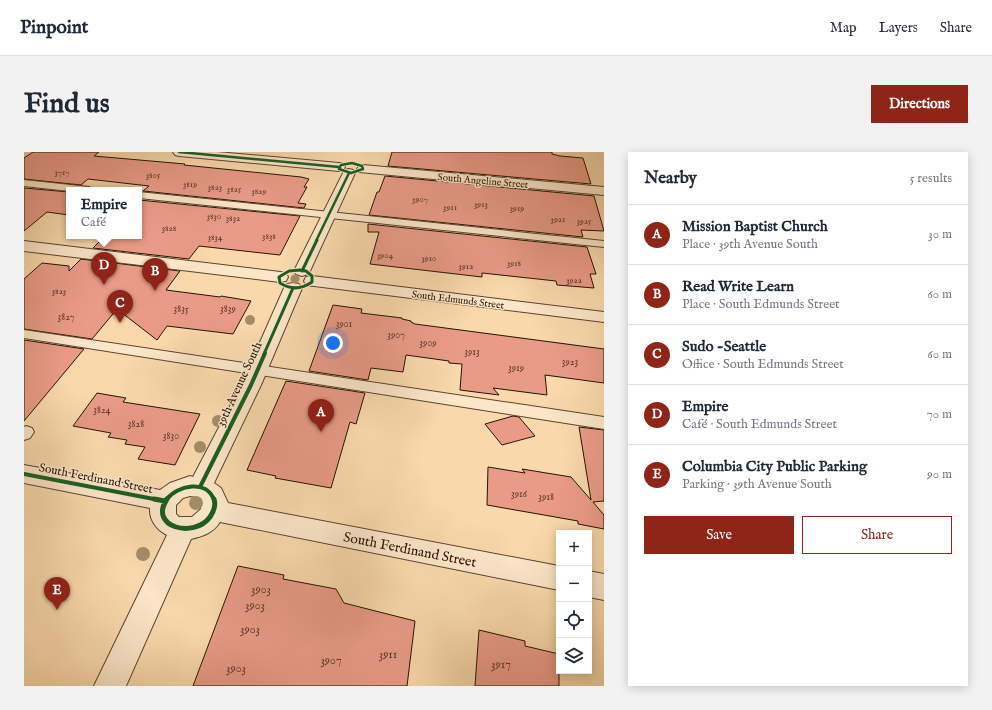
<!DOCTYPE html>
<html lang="en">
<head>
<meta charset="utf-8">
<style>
	:root { --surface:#fff; --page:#f2f2f3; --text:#1f2937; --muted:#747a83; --line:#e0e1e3; --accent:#8f2418 }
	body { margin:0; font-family:"IM FELL English",serif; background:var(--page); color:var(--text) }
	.controls { position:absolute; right:12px; bottom:12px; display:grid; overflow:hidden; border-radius:0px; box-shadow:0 2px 10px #0003 }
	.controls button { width:36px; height:36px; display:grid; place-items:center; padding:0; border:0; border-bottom:1px solid var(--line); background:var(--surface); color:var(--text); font:20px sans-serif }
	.you { position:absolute; left:309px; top:191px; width:14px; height:14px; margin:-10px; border:3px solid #fff; border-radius:50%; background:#1a73e8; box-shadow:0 0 0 6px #1a73e833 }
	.badge { display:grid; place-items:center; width:26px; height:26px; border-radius:50%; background:var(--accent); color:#fff; font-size:13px; font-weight:700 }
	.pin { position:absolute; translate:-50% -33px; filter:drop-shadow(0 1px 2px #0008) }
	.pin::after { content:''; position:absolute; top:21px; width:14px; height:12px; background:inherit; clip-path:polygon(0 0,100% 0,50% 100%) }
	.popup { position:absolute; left:42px; top:35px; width:76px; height:52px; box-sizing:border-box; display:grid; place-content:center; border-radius:0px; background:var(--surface); filter:drop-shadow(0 1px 3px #0005); font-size:13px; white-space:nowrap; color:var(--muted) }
	.popup b { font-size:15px; color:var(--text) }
	.popup::after { content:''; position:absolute; left:50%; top:100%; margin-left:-8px; border:8px solid transparent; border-top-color:var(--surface) }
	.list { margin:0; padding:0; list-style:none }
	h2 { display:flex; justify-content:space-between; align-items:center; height:52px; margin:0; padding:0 16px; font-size:17px }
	h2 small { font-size:13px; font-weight:400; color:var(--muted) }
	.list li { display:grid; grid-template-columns:26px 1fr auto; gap:12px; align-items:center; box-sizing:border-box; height:60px; padding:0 16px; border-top:1px solid var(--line) }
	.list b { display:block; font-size:15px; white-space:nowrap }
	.list p { margin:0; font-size:13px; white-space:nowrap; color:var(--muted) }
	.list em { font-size:13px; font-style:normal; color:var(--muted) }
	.actions { display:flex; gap:8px; padding:12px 16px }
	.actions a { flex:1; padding:9px 0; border:1px solid var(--accent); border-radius:0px; text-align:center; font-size:14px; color:var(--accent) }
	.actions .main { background:var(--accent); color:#fff }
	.icon { flex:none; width:22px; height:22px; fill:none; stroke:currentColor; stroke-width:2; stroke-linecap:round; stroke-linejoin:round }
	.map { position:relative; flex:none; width:580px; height:534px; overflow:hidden; border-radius:0px }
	header { display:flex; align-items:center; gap:24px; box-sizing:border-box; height:56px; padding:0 20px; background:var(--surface); border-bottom:1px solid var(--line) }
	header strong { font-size:19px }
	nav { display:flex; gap:22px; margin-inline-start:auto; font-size:14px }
	.intro { display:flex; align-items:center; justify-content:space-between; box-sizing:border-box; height:96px; padding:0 24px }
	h1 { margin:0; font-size:28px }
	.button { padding:10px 18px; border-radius:0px; background:var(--accent); color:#fff; font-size:14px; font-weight:700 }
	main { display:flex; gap:24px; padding:0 24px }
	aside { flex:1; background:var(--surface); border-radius:0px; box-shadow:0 2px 10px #0003 }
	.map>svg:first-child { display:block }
</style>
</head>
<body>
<header>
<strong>Pinpoint</strong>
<nav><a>Map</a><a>Layers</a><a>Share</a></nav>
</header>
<div class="intro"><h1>Find us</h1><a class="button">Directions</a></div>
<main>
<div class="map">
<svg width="580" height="534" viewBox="0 0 580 534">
	<rect width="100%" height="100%" fill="#f9d9ac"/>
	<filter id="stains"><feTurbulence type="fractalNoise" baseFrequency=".005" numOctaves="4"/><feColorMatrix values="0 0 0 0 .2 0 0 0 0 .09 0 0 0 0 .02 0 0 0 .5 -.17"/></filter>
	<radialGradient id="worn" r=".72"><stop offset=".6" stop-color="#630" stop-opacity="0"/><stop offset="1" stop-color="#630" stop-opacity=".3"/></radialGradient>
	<path fill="#ea9b88" stroke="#261305" d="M 9,0 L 75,0 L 70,4 L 161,12 L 160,13 L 277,25 L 285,27 L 280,35 L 283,35 L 274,51 L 282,52 L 280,56 L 119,39 L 125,34 L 64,27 L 57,33 L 0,27 L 0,6 Z
		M 368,0 L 528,0 L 528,2 L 536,4 L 559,6 L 567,32 L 364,14 Z
		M 361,24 L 570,44 L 580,79 L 557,78 L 559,85 L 345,63 L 353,40 L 355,40 Z
		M 0,36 L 45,40 L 45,63 L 23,60 L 0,79 Z
		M 115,48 L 276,64 L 256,103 L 175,94 L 165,107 L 69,96 L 81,84 L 115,84 Z
		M 344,72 L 563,95 L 572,122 L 566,122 L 570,136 L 533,133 L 532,129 L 458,121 L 458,125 L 346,112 L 355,80 L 344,80 Z
		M 57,107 L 156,119 L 142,138 L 196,145 L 197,144 L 227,149 L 209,182 L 143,174 L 133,188 L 93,157 L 68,187 L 0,177 L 0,127 L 18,111 L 45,114 L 45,119 Z
		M 309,153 L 338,157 L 337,161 L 378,166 L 378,167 L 387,169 L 387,170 L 391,172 L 580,197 L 580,231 L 521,223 L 523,243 L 469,236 L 475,243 L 436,238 L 438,212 L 425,211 L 425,209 L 382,203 L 379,220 L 347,216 L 344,228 L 285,219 Z
		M 0,188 L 60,197 L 0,269 Z
		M 262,229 L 341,241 L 332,272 L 326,270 L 307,336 L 251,326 L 252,324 L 223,318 Z
		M 73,241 L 102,246 L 99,250 L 176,262 L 151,313 L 114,307 L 121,295 L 101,292 L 103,288 L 84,285 L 87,281 L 49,274 Z
		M 489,264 L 495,265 L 511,284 L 478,293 L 461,272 Z
		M 555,275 L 580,278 L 580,349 L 569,350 L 580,363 L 580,377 L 554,372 L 554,369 L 463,353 L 464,315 L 501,321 L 498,317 L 547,325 L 567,348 Z
		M 214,414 L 260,423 L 259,427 L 312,437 L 320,451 L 391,469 L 383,534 L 169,534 Z
		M 455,478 L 501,489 L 501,494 L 535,502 L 535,534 L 451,534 Z"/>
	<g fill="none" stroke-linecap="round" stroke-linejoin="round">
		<defs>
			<path id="service" d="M 0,28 L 65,35 L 70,38 L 45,39 L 0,34 Z
				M 115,40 L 580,89 L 580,95 L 115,46 Z
				M 0,178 L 580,265 L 580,277 L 0,186 Z
				M 2,274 L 8,276 L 10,280 L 6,286 L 0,288 L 0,275 Z"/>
			<path id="minor" d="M 149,0 L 193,0 L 315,11 L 319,12 L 321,15 L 319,18 L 315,19 L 155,4 L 151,3 Z
				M 339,13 L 580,35 L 580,43 L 335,20 L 333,17 L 335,14 Z
				M 325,17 L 329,18 L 331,21 L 286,119 L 284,122 L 278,124 L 272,122 L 270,119 L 319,21 L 321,18 Z
				M 0,89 L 256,120 L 262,121 L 264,125 L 262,129 L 256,130 L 0,99 Z
				M 288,124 L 580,160 L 580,170 L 282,133 L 280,129 L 282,125 Z
				M 269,131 L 275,132 L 278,136 L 237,233 L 190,331 L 197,336 L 204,351 L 535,414 L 535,438 L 196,370 C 189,381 179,384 167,387 L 102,534 L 70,534 L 143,383 C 133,378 125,368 126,356 L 0,331 L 0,313 L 136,338 L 146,331 L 166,324 L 169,325 L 217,233 L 260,136 L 263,132 ZM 166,344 L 173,345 L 178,348 L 177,357 L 168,365 L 155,365 L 152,362 L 152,353 L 159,346 Z
				M 565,419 L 580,422 L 580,448 L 565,445 Z"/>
		</defs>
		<use href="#service" stroke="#5b442f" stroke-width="2"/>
		<use href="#minor" stroke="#5b442f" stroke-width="2"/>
		<use href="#service" fill="#fbe6c9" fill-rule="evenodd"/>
		<use href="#minor" fill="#fbe6c9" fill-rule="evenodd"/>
		<defs>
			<path id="cycleway-far3" d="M 155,0 L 315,15
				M 328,11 L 338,14 L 339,17 L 327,21 L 315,17 L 317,13 Z
				M 292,89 L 325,21"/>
			<path id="cycleway-far2" d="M 276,118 L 282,119 L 288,124 L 288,130 C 278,137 267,138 256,131 L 255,125 L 265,119 Z
				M 278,119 L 293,88
				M 240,202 L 269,136"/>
			<path id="cycleway-far1" d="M 0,322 L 135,348
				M 176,335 L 227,233 L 241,201
				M 142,348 C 153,333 183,327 190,348"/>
			<path id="cycleway" d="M 130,347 L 141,349
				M 143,347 C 124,375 170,387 186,365 C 190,359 192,353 190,347"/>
		</defs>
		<use href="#cycleway-far3" stroke="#fbe6c9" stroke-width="4"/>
		<use href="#cycleway-far2" stroke="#fbe6c9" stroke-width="5"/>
		<use href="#cycleway-far1" stroke="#fbe6c9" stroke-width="6"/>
		<use href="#cycleway" stroke="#fbe6c9" stroke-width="8"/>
		<use href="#cycleway-far3" stroke="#1b5e20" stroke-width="2.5"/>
		<use href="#cycleway-far2" stroke="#1b5e20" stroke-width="3"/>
		<use href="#cycleway-far1" stroke="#1b5e20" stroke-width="4"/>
		<use href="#cycleway" stroke="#1b5e20" stroke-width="5"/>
	</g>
	<g fill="#a38d69">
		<circle cx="271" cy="127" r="4.5"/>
		<circle cx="226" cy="168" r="5"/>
		<circle cx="194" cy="269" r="6"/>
		<circle cx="176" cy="295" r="6"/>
		<circle cx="172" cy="351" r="7"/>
		<circle cx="119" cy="402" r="7"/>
	</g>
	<g text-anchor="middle" stroke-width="3" stroke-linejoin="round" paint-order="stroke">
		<g font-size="9" fill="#573526">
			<text x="38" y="23">3717</text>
			<text x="129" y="26">3805</text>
			<text x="166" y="35">3819</text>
			<text x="191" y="38">3823</text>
			<text x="210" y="40">3825</text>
			<text x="235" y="42">3829</text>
			<text x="396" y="50">3907</text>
			<text x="457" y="55">3913</text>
			<text x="426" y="58">3911</text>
			<text x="493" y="59">3919</text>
			<text x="190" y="67">3830</text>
			<text x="209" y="69">3832</text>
			<text x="534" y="70">3921</text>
			<text x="560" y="72">3925</text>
			<text x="145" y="79">3828</text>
			<text x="245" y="87">3838</text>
			<text x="191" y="88">3834</text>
			<text x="361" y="106">3904</text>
			<text x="405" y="109">3910</text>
			<text x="490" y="114">3918</text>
			<text x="442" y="117">3912</text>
			<text x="550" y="131">3922</text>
			<text x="35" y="142">3823</text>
		</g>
		<g font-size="10" fill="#261305" stroke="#fbe6c9">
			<text transform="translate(459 28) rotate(5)" y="4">South Angeline Street</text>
			<text transform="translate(434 147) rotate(7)" y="4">South Edmunds Street</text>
		</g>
		<g font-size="10" fill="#573526">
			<text x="157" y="160">3835</text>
			<text x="204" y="160">3839</text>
			<text x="42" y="168">3827</text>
			<text x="320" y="175">3901</text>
			<text x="372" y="186">3907</text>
			<text x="404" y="194">3909</text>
			<text x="448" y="203">3913</text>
			<text x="546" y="213">3923</text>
			<text x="492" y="219">3919</text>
			<text x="78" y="261">3824</text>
			<text x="112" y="275">3828</text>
			<text x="147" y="287">3830</text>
			<text x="495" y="345">3916</text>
			<text x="522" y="348">3918</text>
		</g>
		<g font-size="12" fill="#261305" stroke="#fbe6c9">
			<text transform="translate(215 232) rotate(-65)" y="4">39th Avenue South</text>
			<text transform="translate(72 326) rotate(11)" y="4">South Ferdinand Street</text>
		</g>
		<g font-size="12" fill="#573526">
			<text x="237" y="441">3903</text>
			<text x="231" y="457">3903</text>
			<text x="226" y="481">3903</text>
			<text x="364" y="506">3911</text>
			<text x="307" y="512">3907</text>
			<text x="477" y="516">3917</text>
			<text x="212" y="520">3903</text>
		</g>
		<g font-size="14" fill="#261305" stroke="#fbe6c9">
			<text transform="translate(386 397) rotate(11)" y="5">South Ferdinand Street</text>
		</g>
	</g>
	<rect width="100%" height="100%" filter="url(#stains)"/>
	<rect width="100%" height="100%" fill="url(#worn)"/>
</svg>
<div class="controls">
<button>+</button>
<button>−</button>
<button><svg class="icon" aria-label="locate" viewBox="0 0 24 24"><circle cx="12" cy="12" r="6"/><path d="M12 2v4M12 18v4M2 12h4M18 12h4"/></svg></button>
<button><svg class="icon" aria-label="layers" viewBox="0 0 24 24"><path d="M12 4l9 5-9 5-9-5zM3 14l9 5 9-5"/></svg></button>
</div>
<div class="you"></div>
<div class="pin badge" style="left:297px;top:280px">A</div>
<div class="pin badge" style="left:131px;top:139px">B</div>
<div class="pin badge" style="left:96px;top:171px">C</div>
<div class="pin badge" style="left:80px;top:133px">D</div>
<div class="popup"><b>Empire</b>Café</div>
<div class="pin badge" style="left:33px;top:458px">E</div>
</div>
<aside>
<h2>Nearby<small>5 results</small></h2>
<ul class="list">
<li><span class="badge">A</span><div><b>Mission Baptist Church</b><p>Place · 39th Avenue South</p></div><em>30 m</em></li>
<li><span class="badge">B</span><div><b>Read Write Learn</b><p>Place · South Edmunds Street</p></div><em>60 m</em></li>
<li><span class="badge">C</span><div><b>Sudo -Seattle</b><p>Office · South Edmunds Street</p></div><em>60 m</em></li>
<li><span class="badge">D</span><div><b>Empire</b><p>Café · South Edmunds Street</p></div><em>70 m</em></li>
<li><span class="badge">E</span><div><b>Columbia City Public Parking</b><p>Parking · 39th Avenue South</p></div><em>90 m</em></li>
</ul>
<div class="actions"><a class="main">Save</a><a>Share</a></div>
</aside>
</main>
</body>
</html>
